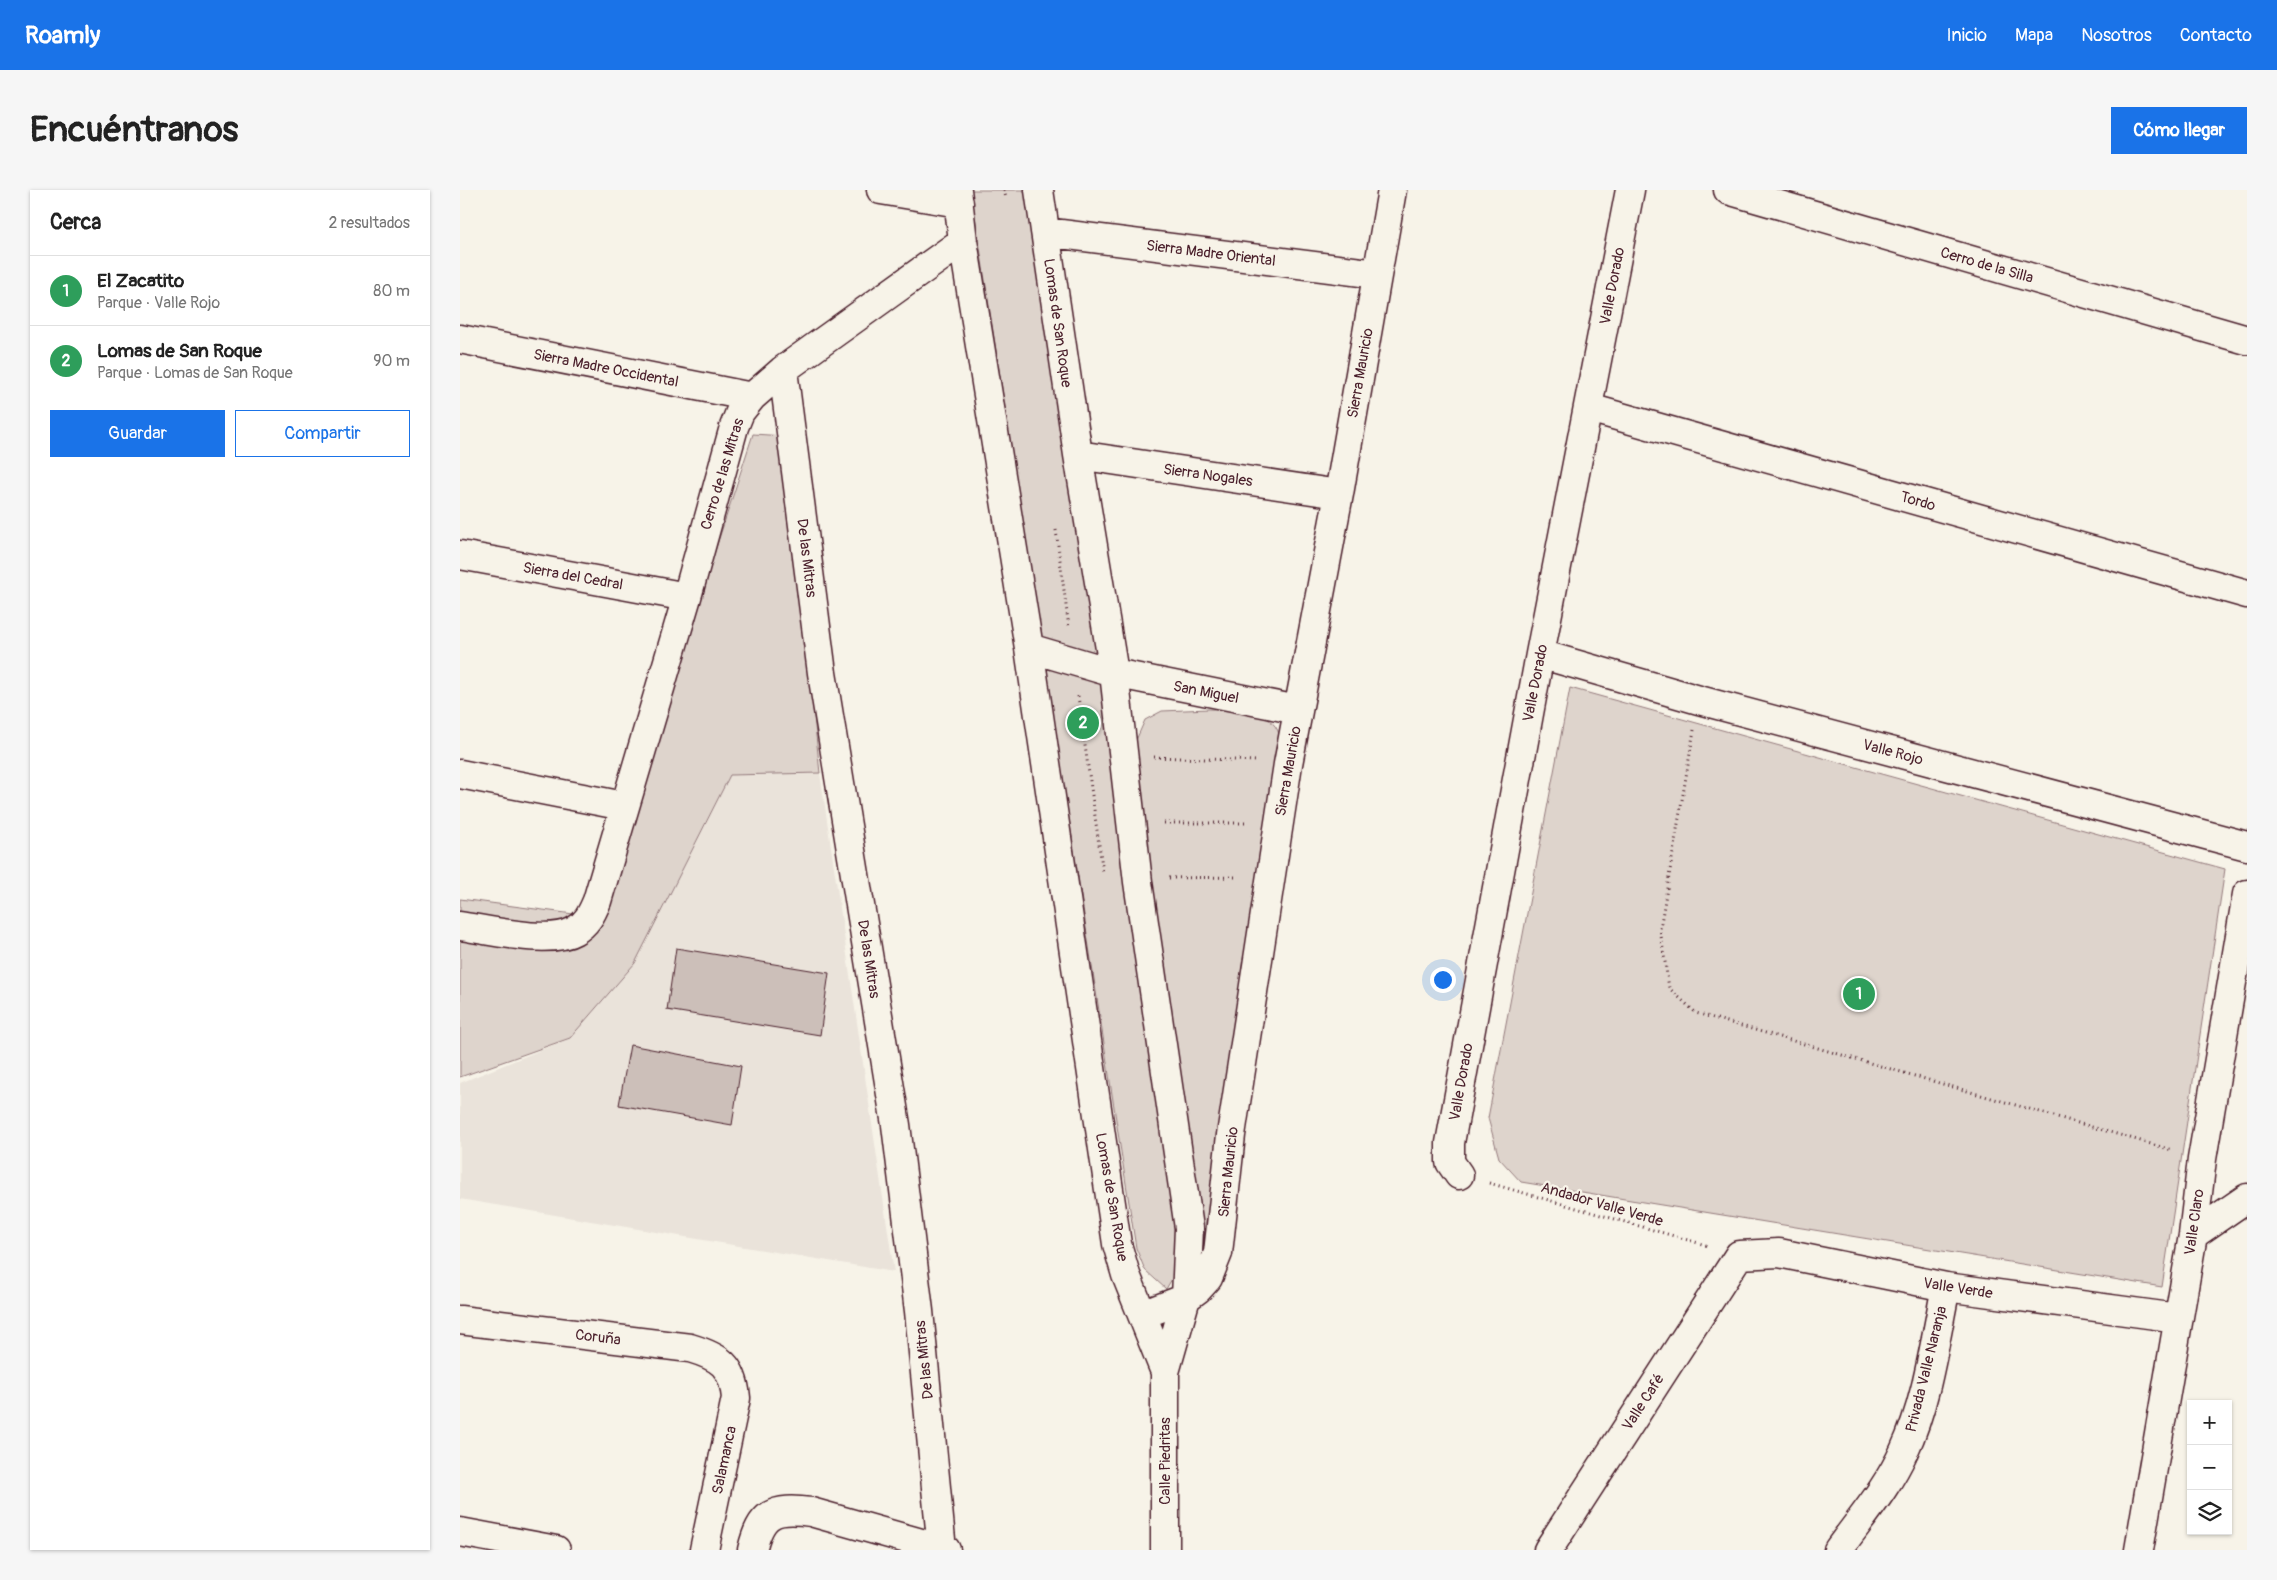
<!DOCTYPE html>
<html lang="es">
<head>
<meta charset="utf-8">
<style>
	:root { --surface:#fff; --page:#f6f6f6; --text:#222; --muted:#767676; --line:#e0e0e0; --accent:#1a73e8 }
	body { margin:0; font-family:Pangolin,sans-serif; background:var(--page); color:var(--text) }
	.controls { position:absolute; right:15px; bottom:15px; display:grid; overflow:hidden; border-radius:0px; box-shadow:0 1px 4px #0004 }
	.controls button { width:45px; height:45px; display:grid; place-items:center; padding:0; border:0; border-bottom:1px solid var(--line); background:var(--surface); color:var(--text); font:25px sans-serif }
	.you { position:absolute; left:982px; top:789px; width:18px; height:18px; margin:-12px; border:4px solid #fff; border-radius:50%; background:#1a73e8; box-shadow:0 0 0 8px #1a73e833 }
	.badge { display:grid; place-items:center; width:32px; height:32px; border-radius:50%; background:var(--accent); color:#fff; font-size:16px; font-weight:700 }
	.pin { position:absolute; translate:-50% -50%; border:2px solid #fff; box-shadow:0 1px 5px #0006 }
	.list { margin:0; padding:0; list-style:none }
	h2 { display:flex; justify-content:space-between; align-items:center; height:65px; margin:0; padding:0 20px; font-size:21px }
	h2 small { font-size:16px; font-weight:400; color:var(--muted) }
	.list li { display:grid; grid-template-columns:32px 1fr auto; gap:15px; align-items:center; box-sizing:border-box; height:70px; padding:0 20px; border-top:1px solid var(--line) }
	.list b { display:block; font-size:19px; white-space:nowrap }
	.list p { margin:0; font-size:16px; white-space:nowrap; color:var(--muted) }
	.list em { font-size:16px; font-style:normal; color:var(--muted) }
	.actions { display:flex; gap:10px; padding:15px 20px }
	.actions a { flex:1; padding:11px 0; border:1px solid var(--accent); border-radius:0px; text-align:center; font-size:18px; color:var(--accent) }
	.actions .main { background:var(--accent); color:#fff }
	.icon { flex:none; width:28px; height:28px; fill:none; stroke:currentColor; stroke-width:2; stroke-linecap:round; stroke-linejoin:round }
	.map { position:relative; flex:none; width:1787px; height:1360px; overflow:hidden; border-radius:0px }
	header { display:flex; align-items:center; gap:30px; box-sizing:border-box; height:70px; padding:0 25px; background:var(--accent); color:#fff }
	header strong { font-size:24px }
	nav { display:flex; gap:28px; margin-inline-start:auto; font-size:18px }
	.intro { display:flex; align-items:center; justify-content:space-between; box-sizing:border-box; height:120px; padding:0 30px }
	h1 { margin:0; font-size:35px }
	.button { padding:12px 22px; border-radius:0px; background:var(--accent); color:#fff; font-size:18px; font-weight:700 }
	main { display:flex; gap:30px; padding:0 30px }
	aside { flex:1; background:var(--surface); border-radius:0px; box-shadow:0 1px 4px #0004 }
	.map>svg:first-child { display:block }
</style>
</head>
<body>
<header>
<strong>Roamly</strong>
<nav><a>Inicio</a><a>Mapa</a><a>Nosotros</a><a>Contacto</a></nav>
</header>
<div class="intro"><h1>Encuéntranos</h1><a class="button">Cómo llegar</a></div>
<main>
<aside>
<h2>Cerca<small>2 resultados</small></h2>
<ul class="list">
<li><span class="badge" style="background:#2e9e5b">1</span><div><b>El Zacatito</b><p>Parque · Valle Rojo</p></div><em>80 m</em></li>
<li><span class="badge" style="background:#2e9e5b">2</span><div><b>Lomas de San Roque</b><p>Parque · Lomas de San Roque</p></div><em>90 m</em></li>
</ul>
<div class="actions"><a class="main">Guardar</a><a>Compartir</a></div>
</aside>
<div class="map">
<svg width="1787" height="1360" viewBox="0 0 1787 1360">
	<rect width="100%" height="100%" fill="#f7f3e8"/>
	<filter id="ink" filterUnits="userSpaceOnUse"><feTurbulence type="fractalNoise" baseFrequency=".02" numOctaves="2"/><feDisplacementMap in="SourceGraphic" scale="10" xChannelSelector="R" yChannelSelector="G"/><feConvolveMatrix kernelMatrix="1 2 1 2 8 2 1 2 1" color-interpolation-filters="sRGB"/></filter>
	<g filter="url(#ink)">
		<path fill="#eae3da" d="M 360,583 L 434,1082 L 0,1009 L 0,893 L 110,848 L 175,773 L 270,585 Z"/>
		<path fill="#ded4cc" stroke="#947a7c" d="M 511,0 L 578,0 L 726,1065 L 706,1099 L 685,1080 L 676,1058 Z
			M 293,244 L 324,246 L 360,583 L 270,585 L 175,773 L 110,848 L 0,887 L 0,709 L 136,727 Z
			M 1110,498 L 1765,679 L 1702,1097 L 1061,992 L 1039,968 L 1028,928 Z
			M 749,519 C 770,520 807,517 818,541 C 829,567 803,658 798,690 C 778,820 759,949 739,1079 L 669,566 L 685,530 L 702,521 Z"/>
		<path fill="#ccbfb9" stroke="#4a1f2b" d="M 216,758 L 369,783 L 360,845 L 207,820 Z
			M 170,855 L 281,876 L 272,935 L 159,915 Z"/>
		<g fill="none" stroke-linecap="round" stroke-linejoin="round">
			<defs>
				<path id="street" d="M 421,0 L 499,13
					M 497,0 L 503,51 L 569,458 L 657,1054 L 666,1085 L 705,1182
					M 579,0 L 618,265 L 654,483 L 678,692 L 729,1038 L 726,1108 L 705,1182 L 705,1360
					M 1268,0 L 1787,150
					M 585,42 L 917,84
					M 0,149 L 292,207
					M 323,180 L 362,483 L 436,935 L 459,1121 L 482,1360
					M 1129,218 L 1787,404
					M 618,265 L 879,304
					M 0,365 L 227,407
					M 569,458 L 654,483 L 838,520
					M 1080,464 L 1239,510 L 1787,656
					M 0,584 L 164,616
					M 0,736 C 28,740 90,755 114,741 C 127,734 132,723 137,711 L 227,407 L 274,237 L 280,222 L 292,207 L 323,180 L 503,51
					M 999,985 L 990,972 L 990,953 L 1080,464 L 1170,0
					M 1733,1045 L 1787,1008
					M 682,1125 L 726,1108 L 738,1099 L 748,1088 L 758,1063 L 771,945 L 828,574 L 879,304 L 932,0
					M 0,1130 L 230,1158 C 260,1167 273,1175 276,1208 L 244,1360
					M 0,1342 L 96,1360
					M 292,1360 C 301,1323 313,1317 351,1322 L 486,1360
					M 1088,1360 L 1279,1065 L 1319,1063 L 1486,1097 L 1718,1128
					M 1378,1360 C 1401,1328 1428,1297 1444,1261 C 1467,1212 1475,1150 1486,1097
					M 1679,1360 L 1733,1045 L 1742,969 L 1787,704"/>
			</defs>
			<use href="#street" stroke="#4a1f2b" stroke-width="31"/>
			<path stroke="#4a1f2b" stroke-width="3" stroke-dasharray="1 4" stroke-linecap="butt" d="M 544,0 L 546,8
				M 596,340 L 609,438
				M 618,506 L 643,683
				M 1234,540 L 1200,739 L 1209,798 L 1236,823 L 1712,960
				M 694,567 L 798,571
				M 704,633 L 787,633
				M 709,688 L 778,687
				M 1029,993 L 1249,1056"/>
			<use href="#street" stroke="#f7f3e8" stroke-width="28"/>
		</g>
	</g>
	<g text-anchor="middle" stroke-width="4.5" stroke-linejoin="round" paint-order="stroke">
		<g font-size="15" fill="#4a1f2b" stroke="#f7f3e8">
			<text transform="translate(751 63) rotate(7)" y="5">Sierra Madre Oriental</text>
			<text transform="translate(1527 75) rotate(16)" y="5">Cerro de la Silla</text>
			<text transform="translate(1152 96) rotate(-79)" y="5">Valle Dorado</text>
			<text transform="translate(598 133) rotate(82)" y="5">Lomas de San Roque</text>
			<text transform="translate(146 178) rotate(11)" y="5">Sierra Madre Occidental</text>
			<text transform="translate(900 183) rotate(-80)" y="5">Sierra Mauricio</text>
			<text transform="translate(262 284) rotate(-73)" y="5">Cerro de las Mitras</text>
			<text transform="translate(748 285) rotate(8)" y="5">Sierra Nogales</text>
			<text transform="translate(1458 311) rotate(16)" y="5">Tordo</text>
			<text transform="translate(347 368) rotate(83)" y="5">De las Mitras</text>
			<text transform="translate(113 386) rotate(10)" y="5">Sierra del Cedral</text>
			<text transform="translate(1075 493) rotate(-79)" y="5">Valle Dorado</text>
			<text transform="translate(746 502) rotate(11)" y="5">San Miguel</text>
			<text transform="translate(1433 562) rotate(15)" y="5">Valle Rojo</text>
			<text transform="translate(828 581) rotate(-80)" y="5">Sierra Mauricio</text>
			<text transform="translate(409 769) rotate(81)" y="5">De las Mitras</text>
			<text transform="translate(1001 892) rotate(-80)" y="5">Valle Dorado</text>
			<text transform="translate(768 982) rotate(-84)" y="5">Sierra Mauricio</text>
			<text transform="translate(652 1007) rotate(80)" y="5">Lomas de San Roque</text>
			<text transform="translate(1142 1014) rotate(16)" y="5">Andador Valle Verde</text>
			<text transform="translate(1734 1032) rotate(-82)" y="5">Valle Claro</text>
			<text transform="translate(1498 1098) rotate(9)" y="5">Valle Verde</text>
			<text transform="translate(138 1147) rotate(7)" y="5">Coruña</text>
			<text transform="translate(464 1170) rotate(-96)" y="5">De las Mitras</text>
			<text transform="translate(1466 1179) rotate(-76)" y="5">Privada Valle Naranja</text>
			<text transform="translate(1183 1212) rotate(-57)" y="5">Valle Café</text>
			<text transform="translate(264 1270) rotate(-78)" y="5">Salamanca</text>
			<text transform="translate(705 1271) rotate(-90)" y="5">Calle Piedritas</text>
		</g>
	</g>
</svg>
<div class="controls">
<button>+</button>
<button>−</button>
<button><svg class="icon" aria-label="layers" viewBox="0 0 24 24"><path d="M12 4l9 5-9 5-9-5zM3 14l9 5 9-5"/></svg></button>
</div>
<div class="you"></div>
<div class="pin badge" style="left:1399px;top:804px;background:#2e9e5b">1</div>
<div class="pin badge" style="left:623px;top:533px;background:#2e9e5b">2</div>
</div>
</main>
</body>
</html>
